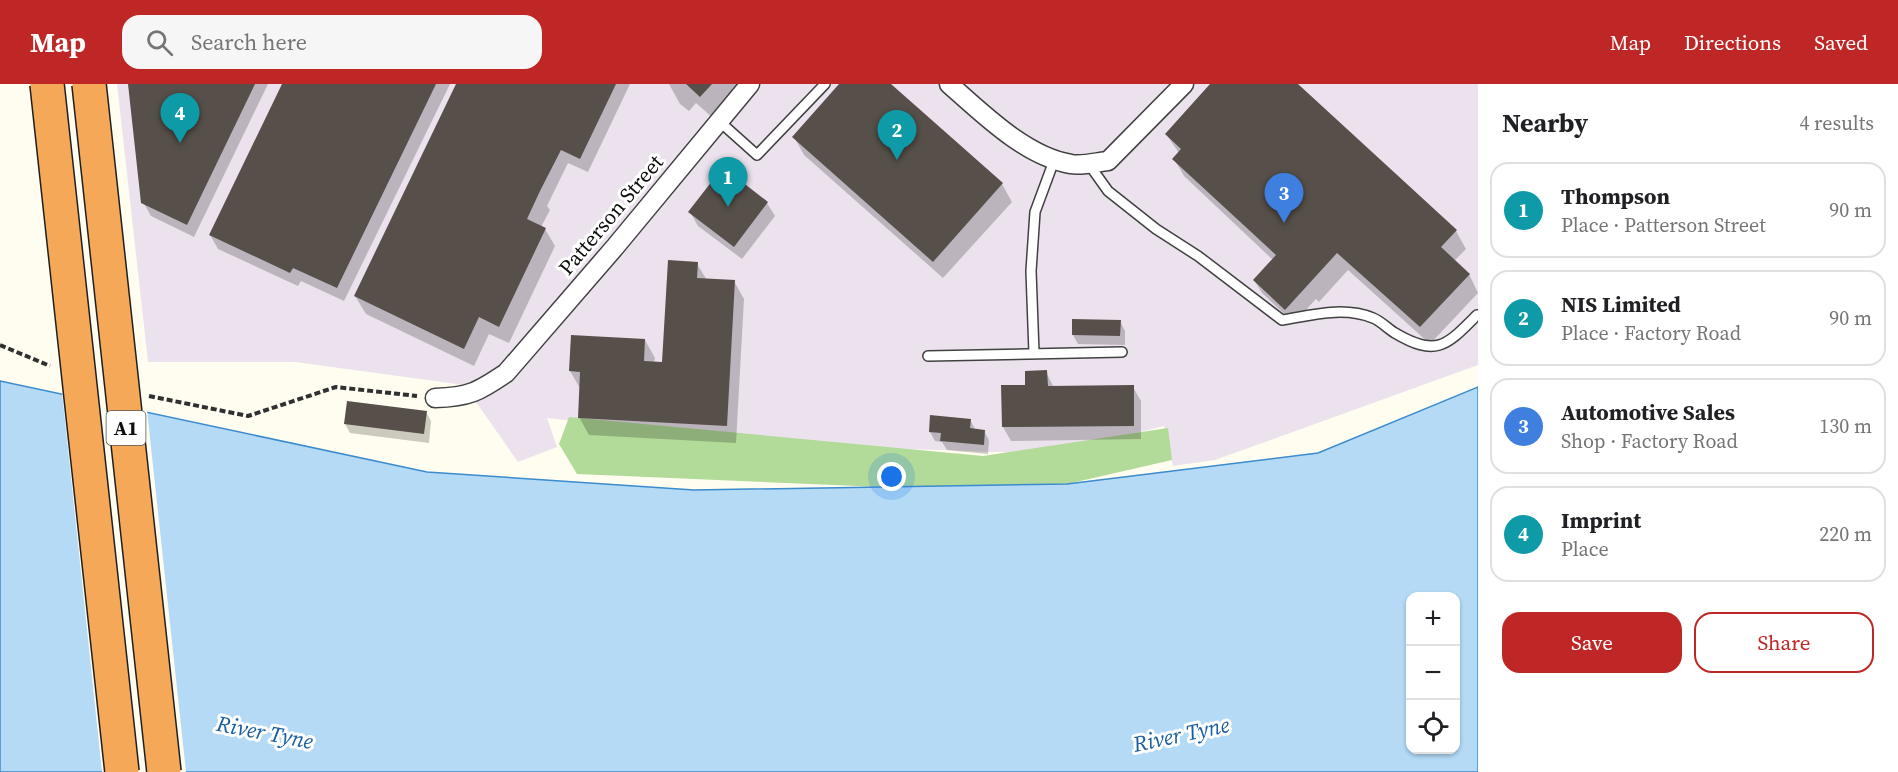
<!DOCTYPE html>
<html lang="en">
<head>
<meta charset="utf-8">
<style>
	:root { --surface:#fff; --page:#f6f6f6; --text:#202124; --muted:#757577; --line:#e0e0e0; --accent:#be2726 }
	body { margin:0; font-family:"Source Serif 4",serif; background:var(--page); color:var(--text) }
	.controls { position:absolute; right:18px; bottom:18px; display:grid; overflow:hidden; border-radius:12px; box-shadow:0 2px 4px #0004 }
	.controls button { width:54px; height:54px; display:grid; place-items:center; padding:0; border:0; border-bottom:2px solid var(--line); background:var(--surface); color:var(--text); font:30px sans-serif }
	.you { position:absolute; left:892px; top:393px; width:21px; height:21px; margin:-15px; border:4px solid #fff; border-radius:50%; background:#1a73e8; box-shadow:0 0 0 9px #1a73e833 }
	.badge { display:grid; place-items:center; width:39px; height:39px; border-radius:50%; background:var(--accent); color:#fff; font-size:20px; font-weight:700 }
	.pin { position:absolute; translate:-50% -50px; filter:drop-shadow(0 2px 3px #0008) }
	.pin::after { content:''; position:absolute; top:32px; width:21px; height:18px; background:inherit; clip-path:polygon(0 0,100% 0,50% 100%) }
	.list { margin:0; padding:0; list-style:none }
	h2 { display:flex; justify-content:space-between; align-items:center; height:78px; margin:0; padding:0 24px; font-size:26px }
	h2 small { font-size:20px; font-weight:400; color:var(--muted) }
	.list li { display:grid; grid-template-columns:39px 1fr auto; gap:18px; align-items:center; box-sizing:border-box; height:96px; margin:0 12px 12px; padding:0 12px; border:2px solid var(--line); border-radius:18px }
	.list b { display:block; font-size:22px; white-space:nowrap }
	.list p { margin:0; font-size:20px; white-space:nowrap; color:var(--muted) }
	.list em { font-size:20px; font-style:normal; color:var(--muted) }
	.actions { display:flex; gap:12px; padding:18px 24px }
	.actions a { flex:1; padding:14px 0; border:2px solid var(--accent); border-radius:18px; text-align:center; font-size:21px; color:var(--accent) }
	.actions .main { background:var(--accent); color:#fff }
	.icon { flex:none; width:33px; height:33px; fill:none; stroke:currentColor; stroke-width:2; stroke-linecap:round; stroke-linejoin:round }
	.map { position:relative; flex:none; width:1478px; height:688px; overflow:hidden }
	header { display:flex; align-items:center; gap:36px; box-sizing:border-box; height:84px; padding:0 30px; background:var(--accent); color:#fff }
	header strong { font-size:28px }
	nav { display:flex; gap:33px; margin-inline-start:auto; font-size:21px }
	.search { width:420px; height:54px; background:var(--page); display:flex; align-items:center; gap:15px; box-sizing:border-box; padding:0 21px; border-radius:18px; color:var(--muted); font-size:22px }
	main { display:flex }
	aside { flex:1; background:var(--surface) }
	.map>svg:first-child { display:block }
</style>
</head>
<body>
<header>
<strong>Map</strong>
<div class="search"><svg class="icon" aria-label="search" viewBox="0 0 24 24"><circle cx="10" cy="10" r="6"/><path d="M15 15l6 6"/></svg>Search here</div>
<nav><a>Map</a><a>Directions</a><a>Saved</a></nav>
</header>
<main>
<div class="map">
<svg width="1478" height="688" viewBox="0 0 1478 688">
	<rect width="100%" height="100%" fill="#fffdef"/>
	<path fill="#ece2ed" d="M 117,0 L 1478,0 L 1478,281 L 1215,376 L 1173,382 L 1164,342 L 1052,370 L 795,361 L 547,334 L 557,363 L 518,378 L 464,301 L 295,278 L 148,278 Z"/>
	<path fill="#b2da98" d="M 569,333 L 983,372 L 1168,344 L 1172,376 L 1067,400 L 882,403 L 577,390 L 559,360 Z"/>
	<path fill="#b4daf6" stroke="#3b8bcd" stroke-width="1.5" fill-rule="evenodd" d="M 0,297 L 427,388 L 694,406 L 1067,400 L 1318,369 L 1478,303 L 1478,688 L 0,688 ZM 1410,512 L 1456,512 L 1456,666 L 1410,666 Z"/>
	<path fill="#fffdef" d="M 62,308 L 147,326 L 186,688 L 102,688 Z"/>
	<path fill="#0003" d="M 129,0 L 268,0 L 194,153 L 151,132 L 143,118 Z
		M 284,0 L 450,0 L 344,217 L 301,197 L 298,202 L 218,165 L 210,151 Z
		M 458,0 L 630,0 L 588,88 L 568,79 L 547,122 L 550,126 L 541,143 L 545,145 L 555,162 L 509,259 L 489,250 L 474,282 L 366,230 L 355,212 Z
		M 669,0 L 746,0 L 714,35 L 696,19 L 689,27 L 680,20 Z
		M 841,0 L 889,0 L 1002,100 L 1012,118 L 943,194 L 804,71 L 794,53 Z
		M 1212,0 L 1296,0 L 1456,147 L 1466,165 L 1454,177 L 1469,190 L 1478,209 L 1430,260 L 1348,186 L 1319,218 L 1316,215 L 1294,239 L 1262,209 L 1254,196 L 1273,176 L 1184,92 L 1174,75 L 1179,69 L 1166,50 Z
		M 767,119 L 775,132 L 742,175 L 698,142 L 690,128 Z
		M 697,180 L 707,196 L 734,197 L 744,215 L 736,359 L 589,351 L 579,333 L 581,306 L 570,287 L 645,256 L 655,274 L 654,279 L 663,280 Z
		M 1120,237 L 1125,247 L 1125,261 L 1078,260 L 1073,251 Z
		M 1046,288 L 1054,304 L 1133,303 L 1141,317 L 1141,355 L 1011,357 L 1003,343 L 1003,303 L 1027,303 Z
		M 426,328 L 431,337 L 429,359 L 350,349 L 345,340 Z
		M 970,336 L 975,345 L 984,347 L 989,356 L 988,370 L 947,366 L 942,358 L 935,357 L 930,348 Z"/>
	<path fill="#57504a" d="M 128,0 L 255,0 L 187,141 L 141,119 Z
		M 282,0 L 436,0 L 337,204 L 293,184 L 290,189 L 209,151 Z
		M 456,0 L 616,0 L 580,75 L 561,66 L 540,107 L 527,135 L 546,144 L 499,243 L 479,233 L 464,265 L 354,212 Z
		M 686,0 L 712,0 L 700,13 Z
		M 839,0 L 891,0 L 1003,99 L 933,178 L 792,53 Z
		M 1210,0 L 1298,0 L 1457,146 L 1441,163 L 1470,190 L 1420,243 L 1337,169 L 1285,226 L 1253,196 L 1276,171 L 1172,75 L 1181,65 L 1165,50 Z
		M 723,83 L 768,118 L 734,163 L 688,128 Z
		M 668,176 L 698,178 L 697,194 L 735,196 L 727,342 L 578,334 L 580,288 L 569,287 L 571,251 L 645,255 L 644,277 L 662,278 Z
		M 1072,235 L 1121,236 L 1120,252 L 1072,251 Z
		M 1047,286 L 1048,302 L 1134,301 L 1134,342 L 1002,343 L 1001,301 L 1025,301 L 1025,287 Z
		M 347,317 L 427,327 L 424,350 L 344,340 Z
		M 930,331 L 971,335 L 970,344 L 985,346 L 984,361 L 940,357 L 941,349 L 929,348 Z"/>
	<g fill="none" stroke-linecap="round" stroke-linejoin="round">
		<defs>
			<path id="lane" d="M 719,37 L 757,71 L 825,0
				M 1088,79 L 1108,107 L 1156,145 L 1198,172 L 1282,236 C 1312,231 1344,222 1373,234 C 1381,237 1388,245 1395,249 C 1437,274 1447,261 1477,231
				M 1034,269 L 1031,187 L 1035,128 L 1055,74
				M 928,272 L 1122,268"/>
			<path id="street" d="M 949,0 C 982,29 1026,73 1071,80 C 1082,82 1097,78 1108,77 L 1184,0
				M 435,314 C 469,313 478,308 506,289 L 615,163 L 750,0"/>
		</defs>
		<use href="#lane" stroke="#414141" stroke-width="12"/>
		<use href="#street" stroke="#414141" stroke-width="21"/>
		<path stroke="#303030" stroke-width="4" stroke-dasharray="6 3" stroke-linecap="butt" d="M 0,261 L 50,282
			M 149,312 L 248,332 L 336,303 L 417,312"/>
		<use href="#lane" stroke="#fff" stroke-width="9"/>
		<use href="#street" stroke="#fff" stroke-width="18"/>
		<defs>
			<path id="highway-bridge" d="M 47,0 L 122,688
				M 89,0 L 164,688"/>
		</defs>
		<use href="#highway-bridge" stroke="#1f1f1f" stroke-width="36" stroke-linecap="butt"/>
		<use href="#highway-bridge" stroke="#f4a858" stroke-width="33"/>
	</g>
	<g text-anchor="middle" stroke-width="6" stroke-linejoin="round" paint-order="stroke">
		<rect fill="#fff" stroke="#565656" stroke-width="1.5" x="106.5" y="327" width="39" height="34" rx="4.5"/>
		<g font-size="20" font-weight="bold" fill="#0e0e0e">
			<text x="126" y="351">A1</text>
		</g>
		<g font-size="21" fill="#0e0e0e" stroke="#fff">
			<text transform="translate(611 131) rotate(-50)" y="7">Patterson Street</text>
		</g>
		<g font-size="22" font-style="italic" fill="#175da0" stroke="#fff">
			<text transform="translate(265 648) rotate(11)" y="8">River Tyne</text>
			<text transform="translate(1181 650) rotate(-12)" y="8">River Tyne</text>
		</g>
	</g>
</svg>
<div class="controls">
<button>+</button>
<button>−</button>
<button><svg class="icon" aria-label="locate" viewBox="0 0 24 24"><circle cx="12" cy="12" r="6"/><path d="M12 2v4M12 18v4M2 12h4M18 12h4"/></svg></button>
</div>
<div class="you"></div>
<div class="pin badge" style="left:728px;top:123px;background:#0f9aa8">1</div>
<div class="pin badge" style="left:897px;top:76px;background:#0f9aa8">2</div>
<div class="pin badge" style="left:1284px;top:139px;background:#3f7fe0">3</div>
<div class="pin badge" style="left:180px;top:59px;background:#0f9aa8">4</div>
</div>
<aside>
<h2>Nearby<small>4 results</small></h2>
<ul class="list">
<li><span class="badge" style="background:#0f9aa8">1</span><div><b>Thompson</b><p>Place · Patterson Street</p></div><em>90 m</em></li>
<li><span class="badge" style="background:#0f9aa8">2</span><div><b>NIS Limited</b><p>Place · Factory Road</p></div><em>90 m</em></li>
<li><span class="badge" style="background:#3f7fe0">3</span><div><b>Automotive Sales</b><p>Shop · Factory Road</p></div><em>130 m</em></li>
<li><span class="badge" style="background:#0f9aa8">4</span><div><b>Imprint</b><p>Place</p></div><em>220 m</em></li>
</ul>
<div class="actions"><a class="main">Save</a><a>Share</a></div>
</aside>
</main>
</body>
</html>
